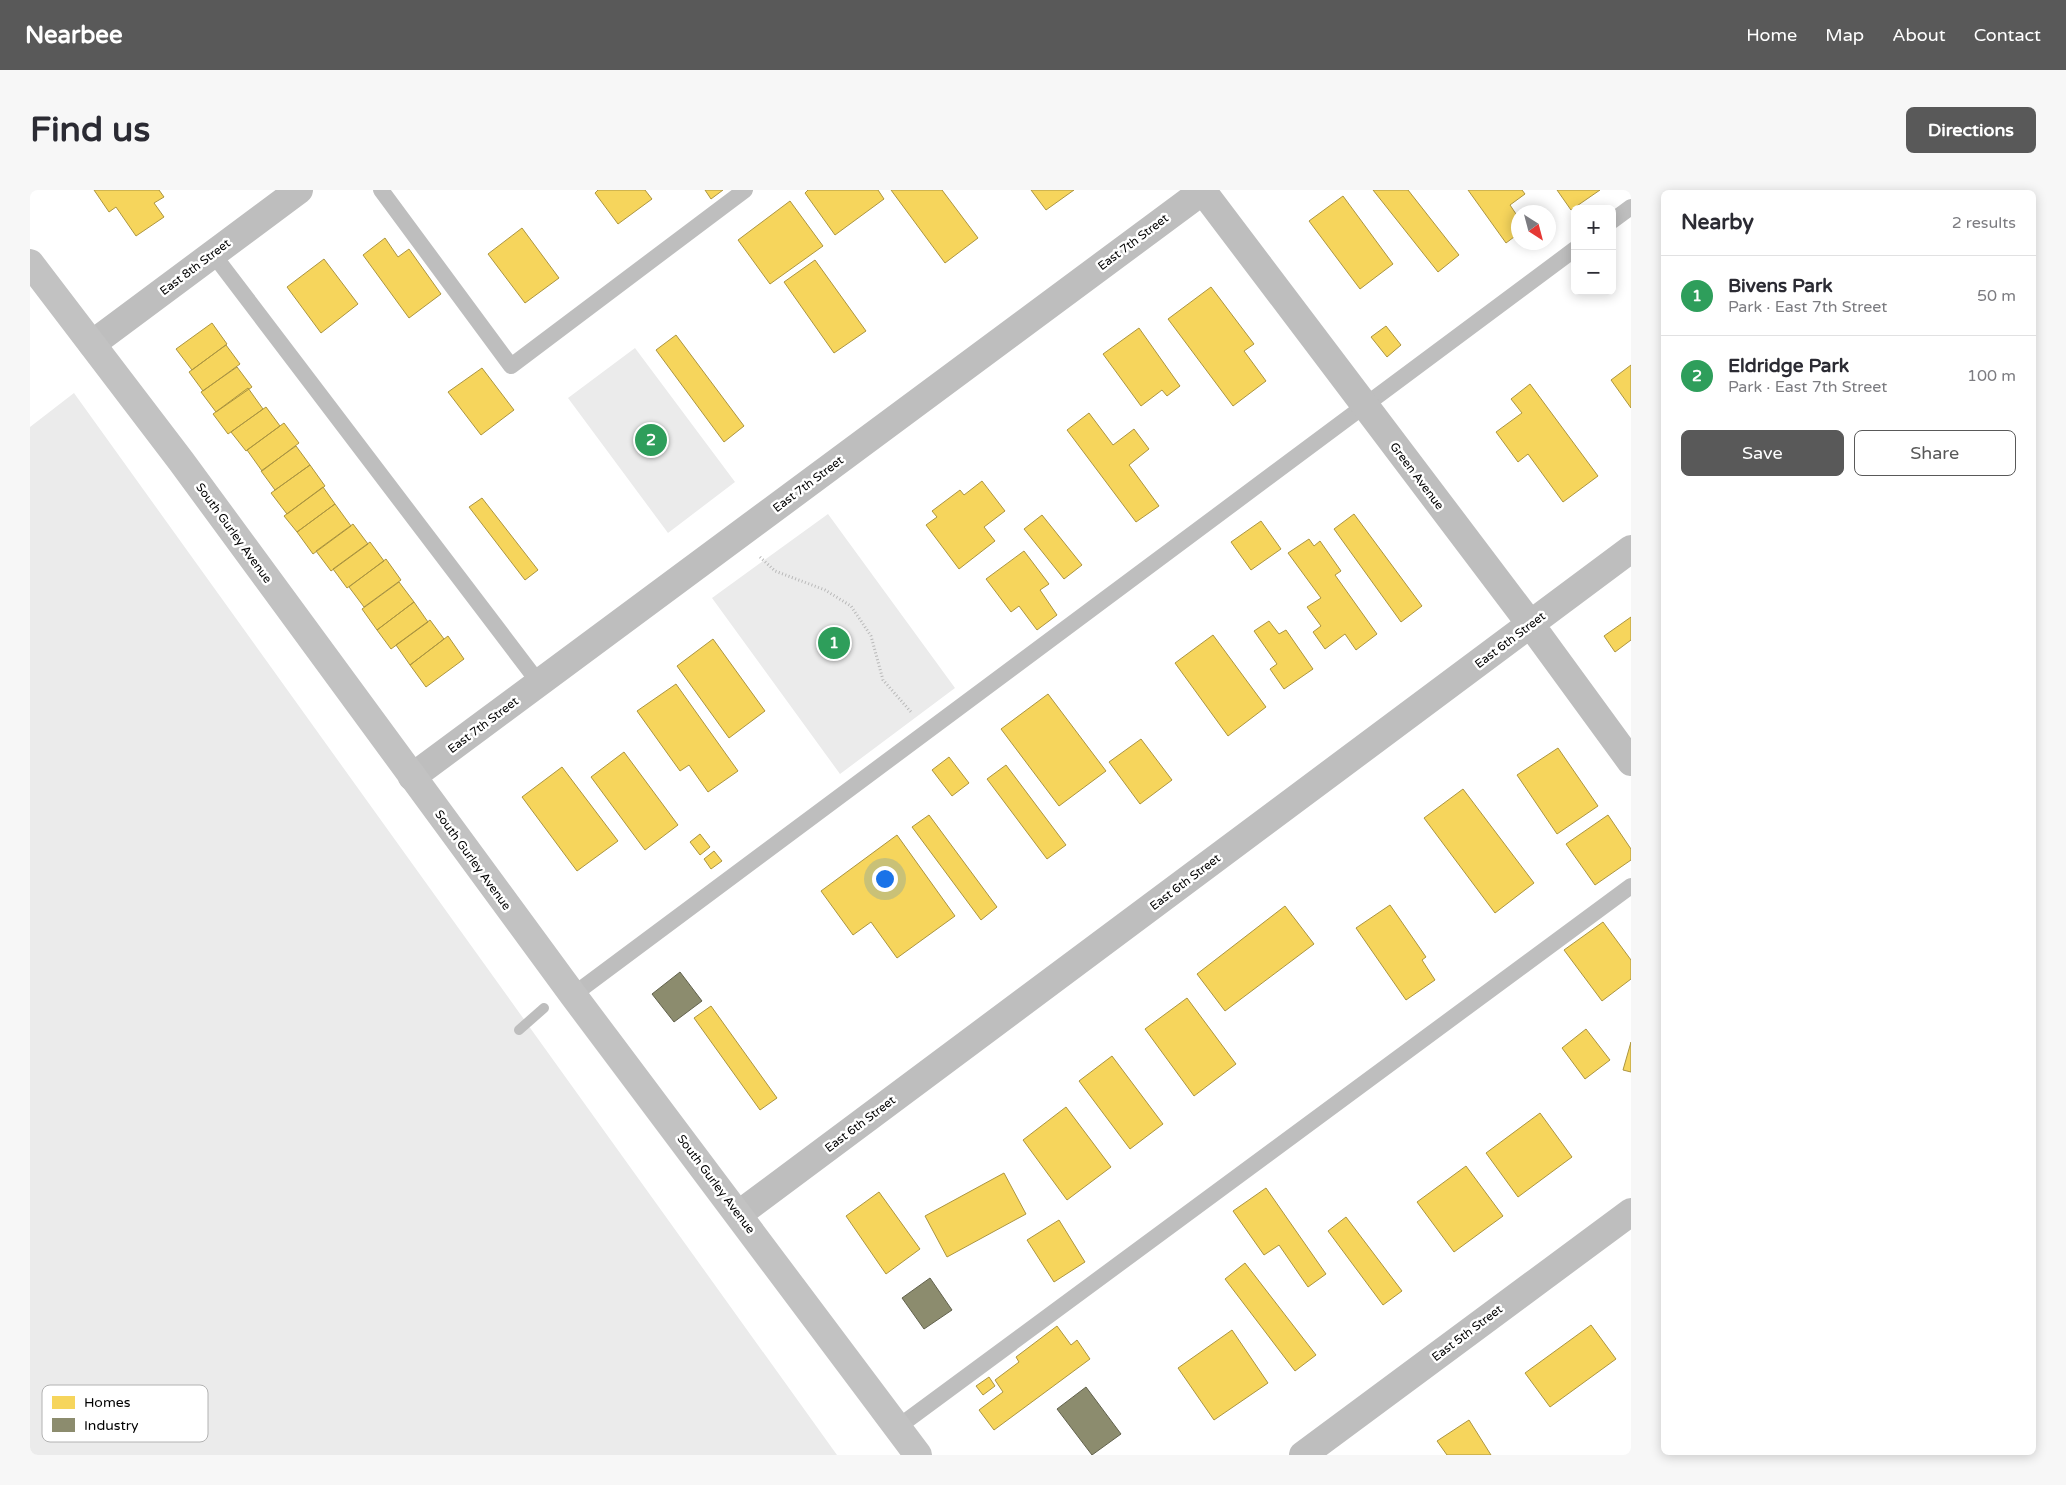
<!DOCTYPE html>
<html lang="en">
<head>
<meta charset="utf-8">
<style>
	:root { --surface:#fff; --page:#f7f7f7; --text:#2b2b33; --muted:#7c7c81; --line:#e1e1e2; --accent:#595959 }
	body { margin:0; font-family:"Varela Round",sans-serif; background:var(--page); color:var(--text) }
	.controls { position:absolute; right:15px; top:15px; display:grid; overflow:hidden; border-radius:8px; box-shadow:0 2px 12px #0003 }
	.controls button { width:45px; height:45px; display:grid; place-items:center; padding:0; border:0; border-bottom:1px solid var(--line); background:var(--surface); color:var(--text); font:25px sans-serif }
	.compass { position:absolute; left:1481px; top:15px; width:45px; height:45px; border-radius:50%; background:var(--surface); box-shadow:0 2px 12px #0003; rotate:144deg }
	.you { position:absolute; left:854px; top:688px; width:18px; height:18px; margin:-12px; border:4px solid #fff; border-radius:50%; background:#1a73e8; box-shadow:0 0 0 8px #1a73e833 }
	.badge { display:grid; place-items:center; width:32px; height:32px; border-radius:50%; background:var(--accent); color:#fff; font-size:16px; font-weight:700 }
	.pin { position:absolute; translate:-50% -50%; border:2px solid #fff; box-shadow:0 1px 5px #0006 }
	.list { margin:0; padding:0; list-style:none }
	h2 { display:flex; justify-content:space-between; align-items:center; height:65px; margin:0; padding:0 20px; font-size:21px }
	h2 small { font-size:16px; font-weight:400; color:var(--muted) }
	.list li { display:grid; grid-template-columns:32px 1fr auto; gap:15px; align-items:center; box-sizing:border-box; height:80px; padding:0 20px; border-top:1px solid var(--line) }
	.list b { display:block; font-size:19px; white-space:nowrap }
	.list p { margin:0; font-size:16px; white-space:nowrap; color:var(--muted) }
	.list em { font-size:16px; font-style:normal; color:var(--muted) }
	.actions { display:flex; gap:10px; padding:15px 20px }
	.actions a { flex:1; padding:11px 0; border:1px solid var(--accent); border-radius:8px; text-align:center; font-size:18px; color:var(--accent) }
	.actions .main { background:var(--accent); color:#fff }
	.map { position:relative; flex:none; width:1601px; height:1265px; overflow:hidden; border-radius:8px }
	header { display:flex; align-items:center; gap:30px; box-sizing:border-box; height:70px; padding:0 25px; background:var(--accent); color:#fff }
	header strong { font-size:24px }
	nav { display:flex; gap:28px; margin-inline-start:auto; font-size:18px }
	.intro { display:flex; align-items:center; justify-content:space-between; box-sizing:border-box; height:120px; padding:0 30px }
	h1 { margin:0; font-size:35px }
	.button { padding:12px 22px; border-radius:8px; background:var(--accent); color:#fff; font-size:18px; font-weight:700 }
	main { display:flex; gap:30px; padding:0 30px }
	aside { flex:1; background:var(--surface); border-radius:8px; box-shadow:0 2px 12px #0003 }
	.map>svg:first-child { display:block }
</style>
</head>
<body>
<header>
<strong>Nearbee</strong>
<nav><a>Home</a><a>Map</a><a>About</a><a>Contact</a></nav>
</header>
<div class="intro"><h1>Find us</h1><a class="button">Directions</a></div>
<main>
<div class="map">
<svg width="1601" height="1265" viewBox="0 0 1601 1265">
	<rect width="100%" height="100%" fill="#fff"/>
	<path fill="#ebebeb" d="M 605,158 L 705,292 L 638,343 L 538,208 Z
		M 44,203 L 807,1265 L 0,1265 L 0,237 Z
		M 798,324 L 925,498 L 810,584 L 682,408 Z"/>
	<path fill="#f6d55c" stroke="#ac9540" d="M 64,0 L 129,0 L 134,7 L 124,13 L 134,27 L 106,46 L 86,17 L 79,22 Z
		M 568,0 L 615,0 L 622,9 L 588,34 L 565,3 Z
		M 675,0 L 693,0 L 681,9 Z
		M 778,0 L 848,0 L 854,9 L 805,45 L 775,3 Z
		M 861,0 L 912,0 L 948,48 L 915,73 Z
		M 1001,0 L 1044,0 L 1016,20 Z
		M 1343,0 L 1378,0 L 1429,65 L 1408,82 Z
		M 1438,0 L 1492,0 L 1495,4 L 1480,15 L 1488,27 L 1488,44 L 1476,53 Z
		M 1527,0 L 1570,0 L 1541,20 Z
		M 1313,6 L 1363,74 L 1330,99 L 1279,31 Z
		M 760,11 L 793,56 L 740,94 L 708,50 Z
		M 492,38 L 529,88 L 495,113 L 458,64 Z
		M 355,48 L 368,67 L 379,59 L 411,104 L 379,128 L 333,65 Z
		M 294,69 L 328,114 L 291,143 L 257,97 Z
		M 785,70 L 836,141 L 804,163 L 754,92 Z
		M 1181,97 L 1224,154 L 1214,161 L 1236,191 L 1203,216 L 1138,129 Z
		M 182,133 L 197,154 L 162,180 L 146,159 Z
		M 1356,136 L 1371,155 L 1357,167 L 1341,147 Z
		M 1109,138 L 1150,196 L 1137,206 L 1132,200 L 1111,216 L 1073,164 Z
		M 646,145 L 714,236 L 694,252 L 626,160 Z
		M 196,155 L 210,174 L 173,201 L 159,182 Z
		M 1601,175 L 1601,218 L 1581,190 Z
		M 207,177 L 222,197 L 186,222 L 171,202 Z
		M 452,178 L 484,220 L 451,245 L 418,202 Z
		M 1500,194 L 1568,286 L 1533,312 L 1498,264 L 1488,272 L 1466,242 L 1492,223 L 1481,209 Z
		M 218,198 L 233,219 L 198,244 L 183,224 Z
		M 236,217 L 250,236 L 216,261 L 201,242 Z
		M 1059,223 L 1083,255 L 1104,239 L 1119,259 L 1099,275 L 1129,316 L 1106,332 L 1037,240 Z
		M 254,233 L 269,253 L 232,281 L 217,260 Z
		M 266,256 L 280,275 L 245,300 L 231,281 Z
		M 280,275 L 295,296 L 257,324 L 241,303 Z
		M 952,291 L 975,321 L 954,337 L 965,351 L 929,379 L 896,335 L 907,327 L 902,321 L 930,300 L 934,305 Z
		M 293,297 L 305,314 L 267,342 L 254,326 Z
		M 452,308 L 508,380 L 495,390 L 439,317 Z
		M 305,314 L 321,336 L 283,364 L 267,342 Z
		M 1324,324 L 1392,416 L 1371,432 L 1304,339 Z
		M 1012,325 L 1052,375 L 1034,389 L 994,339 Z
		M 1231,331 L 1251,359 L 1221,380 L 1201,352 Z
		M 323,334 L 338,354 L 301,381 L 286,361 Z
		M 1279,349 L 1284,356 L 1290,351 L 1311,381 L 1305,385 L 1347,444 L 1326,460 L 1315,444 L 1295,459 L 1283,442 L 1291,436 L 1277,417 L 1291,408 L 1258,363 Z
		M 340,352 L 354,371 L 317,398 L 303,379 Z
		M 994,361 L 1019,394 L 1010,400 L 1027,425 L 1007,440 L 989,416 L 981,422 L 956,389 Z
		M 356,369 L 371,390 L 334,417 L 319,397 Z
		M 369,392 L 384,412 L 347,440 L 332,419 Z
		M 384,412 L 398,432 L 361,459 L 347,440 Z
		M 1601,427 L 1601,450 L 1585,462 L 1574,446 Z
		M 400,430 L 414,449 L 380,475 L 366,455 Z
		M 1239,431 L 1249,444 L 1256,440 L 1283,479 L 1254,499 L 1240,479 L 1247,474 L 1224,441 Z
		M 1183,445 L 1236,517 L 1198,546 L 1145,473 Z
		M 418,446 L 434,469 L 396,497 L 380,475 Z
		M 683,449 L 735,521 L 699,548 L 647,476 Z
		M 646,494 L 708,581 L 678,602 L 659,575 L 650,581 L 607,521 Z
		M 1018,504 L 1076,581 L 1029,616 L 971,539 Z
		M 1111,549 L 1142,590 L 1110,614 L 1079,572 Z
		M 1528,558 L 1568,616 L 1527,644 L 1487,585 Z
		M 594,562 L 648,635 L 615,660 L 561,587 Z
		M 919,567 L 939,593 L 922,606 L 902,580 Z
		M 976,575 L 1036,655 L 1017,669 L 957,589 Z
		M 532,577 L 588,651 L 547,681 L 492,607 Z
		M 1433,599 L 1504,693 L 1465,723 L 1394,628 Z
		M 899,625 L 967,717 L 951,730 L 882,637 Z
		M 1578,625 L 1601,659 L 1601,670 L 1565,695 L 1536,654 Z
		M 670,644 L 680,657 L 670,665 L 660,652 Z
		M 867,645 L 925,726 L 867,768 L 841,732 L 823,745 L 791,701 Z
		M 684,661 L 692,671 L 681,679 L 674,669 Z
		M 1360,715 L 1396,767 L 1392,770 L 1405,790 L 1376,810 L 1326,738 Z
		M 1255,716 L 1284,754 L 1195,821 L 1167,784 Z
		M 1573,732 L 1601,770 L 1601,789 L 1572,811 L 1534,760 Z
		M 1157,808 L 1206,874 L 1164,906 L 1115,839 Z
		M 681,816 L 747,908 L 730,920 L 664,828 Z
		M 1556,839 L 1580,870 L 1555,889 L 1532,858 Z
		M 1601,852 L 1601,882 L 1593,880 Z
		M 1082,866 L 1133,934 L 1100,959 L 1049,891 Z
		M 1036,917 L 1081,977 L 1037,1010 L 993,950 Z
		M 1510,923 L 1542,967 L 1488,1007 L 1456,963 Z
		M 1436,976 L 1473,1026 L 1424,1062 L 1387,1012 Z
		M 974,983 L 996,1024 L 917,1067 L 895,1026 Z
		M 1236,998 L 1296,1084 L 1278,1097 L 1249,1055 L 1234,1065 L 1203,1021 Z
		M 849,1002 L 890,1059 L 856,1084 L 816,1026 Z
		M 1316,1027 L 1372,1101 L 1353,1115 L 1298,1041 Z
		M 1029,1030 L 1055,1072 L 1024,1092 L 997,1050 Z
		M 1215,1073 L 1286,1165 L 1265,1181 L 1195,1089 Z
		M 1561,1135 L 1586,1169 L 1520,1217 L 1495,1183 Z
		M 1027,1136 L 1041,1155 L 1047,1150 L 1060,1169 L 964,1240 L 949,1220 L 973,1202 L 965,1190 L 989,1172 L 986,1167 Z
		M 1202,1140 L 1238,1193 L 1184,1230 L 1148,1178 Z
		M 959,1187 L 965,1196 L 953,1205 L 946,1196 Z
		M 1439,1230 L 1461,1265 L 1417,1265 L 1407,1251 Z"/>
	<path fill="#8c8c6e" stroke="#62624d" d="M 650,782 L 672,811 L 644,832 L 622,804 Z
		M 900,1088 L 922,1120 L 894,1139 L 872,1108 Z
		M 1056,1197 L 1091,1244 L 1062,1265 L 1027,1219 Z"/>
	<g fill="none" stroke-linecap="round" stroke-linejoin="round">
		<path stroke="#bdbdbd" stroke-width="10" d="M 489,840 L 514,818"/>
		<path stroke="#b9b9b9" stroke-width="3" stroke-dasharray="1 2.5" stroke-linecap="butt" d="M 730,367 L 745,381 L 795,400 L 821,416 L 841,446 L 853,490 L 881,522"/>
		<path stroke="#bebebe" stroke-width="16" d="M 351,0 L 481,176 L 715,0
			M 1582,31 L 1601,17
			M 183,64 L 509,493
			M 543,805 L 1545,59
			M 868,1237 L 1601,696"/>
		<path stroke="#bebebe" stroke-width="28" d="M 1172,0 L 1501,435 L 1601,572
			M 62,154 L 269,0
			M 382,587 L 1174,0
			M 709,1024 L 1601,359
			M 1273,1265 L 1601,1022"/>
		<path stroke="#c2c2c2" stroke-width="28" d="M 0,73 L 151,271 L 543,805 L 888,1265"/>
	</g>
	<g text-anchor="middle" stroke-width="5" stroke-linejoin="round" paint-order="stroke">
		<g font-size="12" fill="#000" stroke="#fff">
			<text transform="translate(1103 52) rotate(-37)" y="4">East 7th Street</text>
			<text transform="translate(165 77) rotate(-37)" y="4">East 8th Street</text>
			<text transform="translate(1387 286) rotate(53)" y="4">Green Avenue</text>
			<text transform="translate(778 294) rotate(-37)" y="4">East 7th Street</text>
			<text transform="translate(204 343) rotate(54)" y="4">South Gurley Avenue</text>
			<text transform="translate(1480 450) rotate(-37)" y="4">East 6th Street</text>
			<text transform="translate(453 535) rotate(-37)" y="4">East 7th Street</text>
			<text transform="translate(443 670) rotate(54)" y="4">South Gurley Avenue</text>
			<text transform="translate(1155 692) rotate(-37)" y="4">East 6th Street</text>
			<text transform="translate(830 934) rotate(-37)" y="4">East 6th Street</text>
			<text transform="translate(686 994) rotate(53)" y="4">South Gurley Avenue</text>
			<text transform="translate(1437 1143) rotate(-37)" y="4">East 5th Street</text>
		</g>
	</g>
	<rect x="12" y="1195" width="166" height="57" rx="8" fill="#fff" stroke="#b2b2b2" stroke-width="1"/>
	<rect x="22" y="1206" width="23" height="13" fill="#f6d55c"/>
	<rect x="22" y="1228" width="23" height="14" fill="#8c8c6e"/>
	<g font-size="14" fill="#000">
		<text x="54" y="1217">Homes</text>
		<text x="54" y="1240">Industry</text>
	</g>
</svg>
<div class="controls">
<button>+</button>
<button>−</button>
</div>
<svg class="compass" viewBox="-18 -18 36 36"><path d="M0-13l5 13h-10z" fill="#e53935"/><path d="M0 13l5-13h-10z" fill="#7c7c81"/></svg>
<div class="you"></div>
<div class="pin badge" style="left:804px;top:453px;background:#2e9e5b">1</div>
<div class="pin badge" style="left:621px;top:250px;background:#2e9e5b">2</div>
</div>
<aside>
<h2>Nearby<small>2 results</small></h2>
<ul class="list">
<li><span class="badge" style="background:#2e9e5b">1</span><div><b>Bivens Park</b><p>Park · East 7th Street</p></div><em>50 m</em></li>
<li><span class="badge" style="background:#2e9e5b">2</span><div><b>Eldridge Park</b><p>Park · East 7th Street</p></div><em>100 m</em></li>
</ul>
<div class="actions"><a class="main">Save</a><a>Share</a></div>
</aside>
</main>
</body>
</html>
